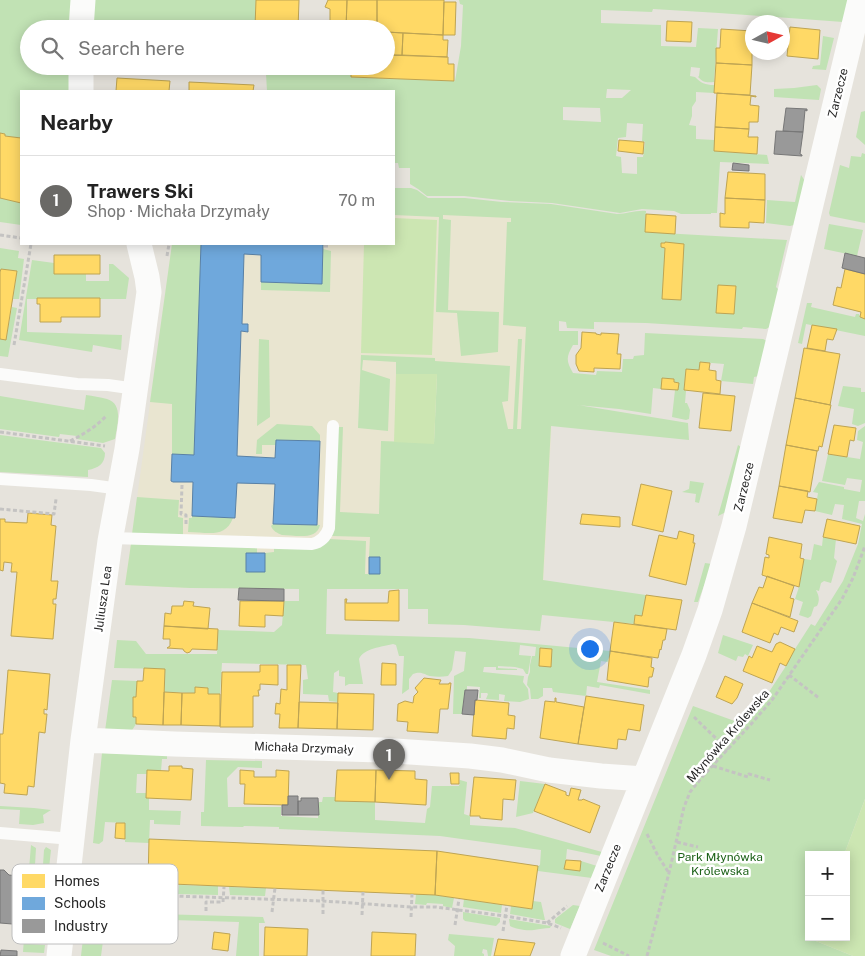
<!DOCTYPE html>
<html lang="en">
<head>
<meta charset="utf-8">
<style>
	:root { --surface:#fff; --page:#f2f2f2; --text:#222; --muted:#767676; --line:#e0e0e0; --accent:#6a6966 }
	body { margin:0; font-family:"Public Sans",sans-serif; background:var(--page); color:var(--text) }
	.controls { position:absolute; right:15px; bottom:15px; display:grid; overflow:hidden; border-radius:0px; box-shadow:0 2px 12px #0003 }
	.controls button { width:45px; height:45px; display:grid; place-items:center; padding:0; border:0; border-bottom:1px solid var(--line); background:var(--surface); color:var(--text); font:25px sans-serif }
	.compass { position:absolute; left:745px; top:15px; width:45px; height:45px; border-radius:50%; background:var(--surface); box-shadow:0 2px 12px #0003; rotate:82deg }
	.you { position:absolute; left:589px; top:648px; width:18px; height:18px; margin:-12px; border:4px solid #fff; border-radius:50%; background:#1a73e8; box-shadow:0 0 0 8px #1a73e833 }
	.badge { display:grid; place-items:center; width:32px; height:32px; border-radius:50%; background:var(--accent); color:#fff; font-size:16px; font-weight:700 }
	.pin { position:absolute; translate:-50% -41px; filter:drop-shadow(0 1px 2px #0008) }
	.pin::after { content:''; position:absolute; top:26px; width:18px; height:15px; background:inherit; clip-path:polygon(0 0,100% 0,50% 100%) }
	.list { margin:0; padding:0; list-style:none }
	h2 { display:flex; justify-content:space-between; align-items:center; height:65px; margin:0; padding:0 20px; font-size:21px }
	h2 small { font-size:16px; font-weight:400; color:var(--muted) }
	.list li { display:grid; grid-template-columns:32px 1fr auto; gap:15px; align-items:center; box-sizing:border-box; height:90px; padding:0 20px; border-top:1px solid var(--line) }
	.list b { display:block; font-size:19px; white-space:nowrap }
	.list p { margin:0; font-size:16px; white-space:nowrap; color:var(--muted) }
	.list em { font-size:16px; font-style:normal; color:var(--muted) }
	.icon { flex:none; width:28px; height:28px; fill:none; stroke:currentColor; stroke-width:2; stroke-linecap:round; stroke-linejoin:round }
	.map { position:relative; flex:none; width:865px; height:956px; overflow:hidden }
	.search { position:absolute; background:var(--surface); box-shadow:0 2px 12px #0003; left:20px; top:20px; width:375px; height:55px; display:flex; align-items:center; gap:12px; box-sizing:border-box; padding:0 18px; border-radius:28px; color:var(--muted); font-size:19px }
	.panel { position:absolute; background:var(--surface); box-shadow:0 2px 12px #0003; left:20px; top:90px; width:375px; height:155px; border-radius:0px }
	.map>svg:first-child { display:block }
</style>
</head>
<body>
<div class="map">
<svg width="865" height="956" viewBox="0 0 865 956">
	<rect width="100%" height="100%" fill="#e6e3dc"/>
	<path fill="#e9e5d0" d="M 394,199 L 563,207 L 543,590 L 190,588 L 125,585 L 172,244 L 394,244 Z"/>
	<path fill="#c1e2b4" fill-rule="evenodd" d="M 0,0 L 76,0 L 75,29 L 29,29 L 29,66 L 74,66 L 74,91 L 21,91 L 21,138 L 5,136 L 5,134 L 0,133 Z
		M 93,0 L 256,0 L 255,29 L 91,29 Z
		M 459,0 L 848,0 L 843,22 L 719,13 L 653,9 L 652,12 L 601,10 L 601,23 L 661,25 L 661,46 L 696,47 L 698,28 L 718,29 L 714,82 C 706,83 703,82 698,77 L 699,76 L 700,68 L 691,67 L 690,76 L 695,77 C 701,83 705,85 714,85 L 714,93 L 696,92 L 696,101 L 692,107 L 692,116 L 689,125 L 696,126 L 696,139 L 714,140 L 714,151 L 767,155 L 769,164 L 720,162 L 717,213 L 711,213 L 711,214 L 681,214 L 674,211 L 642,209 L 620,213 L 552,203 L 510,201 L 464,196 L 427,196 L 418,189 L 410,184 L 410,168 L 399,168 L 398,163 L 394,163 L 394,91 L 340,91 L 339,90 L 330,90 L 329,91 L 267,91 L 266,74 L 132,66 L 351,66 L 351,77 L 455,81 L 461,46 L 463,5 L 460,4 ZM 607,89 L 631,90 L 622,98 L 606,98 ZM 563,107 L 600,108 L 601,122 L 563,120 ZM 627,123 L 643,124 L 642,141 L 645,142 L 643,157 L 637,157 L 637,174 L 622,173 L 621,157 L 616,156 L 618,138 L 626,137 Z
		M 823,36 L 834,38 L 826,70 L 812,69 L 813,66 L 820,65 Z
		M 817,85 L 821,89 L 819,100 L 774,97 L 774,89 L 794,88 Z
		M 865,111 L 865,145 L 856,137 L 861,112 Z
		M 862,153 L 865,154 L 865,223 L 830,216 L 829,213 L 840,165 L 849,168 L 851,156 L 861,157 Z
		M 801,175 L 805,181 L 794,225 L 790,226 L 766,223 L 767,200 L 795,202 Z
		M 394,188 L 411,188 L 417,190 L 428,198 L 465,198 L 502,202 L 551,204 L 617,214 C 627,214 636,210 646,211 L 645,232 L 787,240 L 776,287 L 779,290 L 770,327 L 766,329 L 743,327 L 742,329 L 646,323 L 594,322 L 594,329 L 567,328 L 566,322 L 559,321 L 559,331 L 578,331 L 578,345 L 573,345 C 566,357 566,361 573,373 L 596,375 L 597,371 L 622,372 L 623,359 L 633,359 L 634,356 L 644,355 L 645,333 L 763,339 L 767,341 L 759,376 L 754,377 L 753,384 L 721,381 L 724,364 L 700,362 L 699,370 L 686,369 L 684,390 L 686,391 L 685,403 L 687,403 L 690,410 L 689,419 L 686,420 L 672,417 L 675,390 L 674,379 L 663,378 L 661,389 L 653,388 L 651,414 L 619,409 L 577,405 L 578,405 L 688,423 L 689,440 L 551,426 L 543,580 L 646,595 L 642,616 L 635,615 L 634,624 L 542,615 L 540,631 L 464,625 L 428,624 L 428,609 L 408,609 L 408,589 L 327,589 L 326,634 L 469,638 L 610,651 L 608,662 L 601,661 L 597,682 L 650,690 L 650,694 L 600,685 L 599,688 L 587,686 L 586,696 L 553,692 L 552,688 L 543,688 L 543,696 L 538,699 L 531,699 L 530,689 L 527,685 L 528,677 L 530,672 L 530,665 L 532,656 L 535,656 L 536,647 L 520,645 L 519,655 L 531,656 L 528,674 L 526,674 L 523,669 L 515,667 L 498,666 L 498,668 L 517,669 L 517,670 L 496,670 L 496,667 L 484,667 L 483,672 L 524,676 L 523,682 L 528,689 L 529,699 L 520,702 L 504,701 L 505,695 L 499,694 L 499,700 L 486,699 L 488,694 L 487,693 L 481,693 L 481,698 L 479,698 L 480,687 L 467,686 L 467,690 L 465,690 L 462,714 L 453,714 L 454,676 L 464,671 L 466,652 L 455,651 L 452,670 L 448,676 C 442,677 436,677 430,676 C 423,674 421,671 413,674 L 409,679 L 409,689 L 402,694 L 404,656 L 399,656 L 396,645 L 393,644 C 382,647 364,648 359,659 L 363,684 L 349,684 L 345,686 L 345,677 L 339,676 L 339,670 L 334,673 L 333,692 L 338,693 L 338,702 L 329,701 L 328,695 L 303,694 L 303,680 L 308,679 L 306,665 L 222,663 L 220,694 L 208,694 L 208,688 L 195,687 L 195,693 L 164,692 L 165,669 L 114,668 L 117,640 L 136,641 L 146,654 L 217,654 L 218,630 L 274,632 L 282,625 L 284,601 L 299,601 L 299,589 L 190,588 L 125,585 L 131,544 L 257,547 L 257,553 L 246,553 L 246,571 L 265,572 L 265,553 L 274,552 L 274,547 L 329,539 L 366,541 L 365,574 L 380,574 L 380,557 L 369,557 L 370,537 L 332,536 L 337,427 L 343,427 L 340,512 L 379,514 L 381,441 L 434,443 L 437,375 L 396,374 L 396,362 L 363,360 L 362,370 L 390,379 L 388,431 L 358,428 L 361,355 L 435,358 L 435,361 L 510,366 L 508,401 L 502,402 L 508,429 L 513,429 L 518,339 L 522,339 L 517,429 L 521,429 L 526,327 L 503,325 L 507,222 L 511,222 L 511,218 L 443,215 L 443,219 L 451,220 L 448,310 L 499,312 L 498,352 L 461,356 L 457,313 L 436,312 L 439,217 L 394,215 ZM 540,648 L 552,649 L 550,667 L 539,666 Z
		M 0,198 L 21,203 L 21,225 L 0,222 Z
		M 829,224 L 863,230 L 857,256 L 824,249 Z
		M 172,244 L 201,244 L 194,455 L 172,454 L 172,404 L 150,402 Z
		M 0,248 L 19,251 L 18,258 L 24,259 L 19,299 L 13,299 L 17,271 L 1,269 L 0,272 Z
		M 323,249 L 331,251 L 330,292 L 261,290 L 261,282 L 322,284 Z
		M 32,260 L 54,263 L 54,274 L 86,274 L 86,281 L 109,281 L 109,264 L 113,264 L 129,278 L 126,299 L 27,299 L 27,332 L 122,335 L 121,350 L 93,345 L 92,352 L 19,340 Z
		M 807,303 L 812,303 L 811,307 L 855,317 L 856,314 L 859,314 L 860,317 L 865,319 L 865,336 L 806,324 L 802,344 L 798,343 Z
		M 12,307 L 17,308 L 8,357 L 0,356 L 0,339 L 6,339 Z
		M 259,339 L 269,340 L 270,417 L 257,426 Z
		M 843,386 L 861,388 L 861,392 L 865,392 L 865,423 L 858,426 L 852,424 L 854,409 L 838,406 Z
		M 86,395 C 93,396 100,397 107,399 C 124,404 117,426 115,439 L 103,443 L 77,439 L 77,436 L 60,434 L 59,437 L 0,429 L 0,396 L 84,410 Z
		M 277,424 L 312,426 L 320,435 L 320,441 L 276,440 L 276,445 L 262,445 L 262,454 L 256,454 L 257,440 Z
		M 865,426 L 865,501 L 859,501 L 856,518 L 863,521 L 865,514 L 865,799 L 844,855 L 809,855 L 809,937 L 811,937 L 811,939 L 853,956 L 611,956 L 594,950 L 693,706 L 743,724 L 767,695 L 786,666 L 795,649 L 811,624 L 815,626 L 843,581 L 858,544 L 862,524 L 842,519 L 844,505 L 835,504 L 832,515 L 815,511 L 818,493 L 813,492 L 819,482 L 844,487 L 844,489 L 860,492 L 862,480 L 847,478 L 845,485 L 822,481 L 828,454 L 860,459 L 863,442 L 857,440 L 858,431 Z
		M 0,435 L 101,448 L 105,453 C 105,464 98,468 88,470 L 88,477 L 0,472 Z
		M 738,445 L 741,447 L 726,512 L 718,516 Z
		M 690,481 L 704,483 L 699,503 L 695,502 L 696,494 L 682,492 L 689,489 Z
		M 137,497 L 179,500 L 178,517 L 183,518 L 183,535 L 132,534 Z
		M 192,516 L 233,518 C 225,539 207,532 188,532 L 189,518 L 192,518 Z
		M 273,524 L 320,525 C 317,541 294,535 282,535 C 277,533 273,531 271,526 Z
		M 823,537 L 836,539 L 834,558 L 837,561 L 831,583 L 824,581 L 821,583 L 819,591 L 816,590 C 819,596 820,600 817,606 L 814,607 L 811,616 L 808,618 L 799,615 L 803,602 L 795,599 L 799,587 L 804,559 L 811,560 L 814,544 L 822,546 Z
		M 705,563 L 712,564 L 698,602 L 694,602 Z
		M 723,635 L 753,645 L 748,656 L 745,654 L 743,657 L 738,656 L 736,661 L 718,653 Z
		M 112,680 L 137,681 L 136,697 L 133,697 L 133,716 L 136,717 L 136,724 L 131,732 L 105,731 Z
		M 102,753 L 167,755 L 167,759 L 162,759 L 161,771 L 147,774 L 137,774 L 136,793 L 146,793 L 146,797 L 149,798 L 149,810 L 181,811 L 180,825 L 154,824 L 154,820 L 150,820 L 149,843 L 125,842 L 125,823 L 105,822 L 103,841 L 99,844 L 93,843 Z
		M 206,760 L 262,761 L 262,768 L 238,767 L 227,778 L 228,807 L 281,807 L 281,816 L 318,818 L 319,802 L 322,802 L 323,797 L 335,797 L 336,801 L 375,802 L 375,820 L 425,823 L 427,809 L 430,807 L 432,786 L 459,786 L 460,780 L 467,782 L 464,814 L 470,816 L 470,825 L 515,828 L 602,852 L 601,856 L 567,849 L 565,869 L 580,871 L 581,861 L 597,866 L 592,878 L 538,871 L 538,866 L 540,865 L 541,850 L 440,836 L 279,829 L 279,827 L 244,826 L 243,827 L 201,826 L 201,812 L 204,812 Z
		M 520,781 L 545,784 L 533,813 L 516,817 Z
		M 0,806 L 34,808 L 51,810 L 43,815 L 44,823 L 33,825 L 19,824 L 20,810 L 0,809 Z
		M 31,845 L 36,848 L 35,865 L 43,865 L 44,850 L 46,847 L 51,850 L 48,877 L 37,887 L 36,886 L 37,870 L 29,869 Z
		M 179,885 L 218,886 L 218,895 L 178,894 Z
		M 229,887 L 266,888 L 265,896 L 230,895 Z
		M 416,894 L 435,895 L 454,898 L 452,908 L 443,906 L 443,904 L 427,903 L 426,905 L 415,904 Z
		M 464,899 L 502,905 L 501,913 L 463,907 Z
		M 533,901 L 541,902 L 545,920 L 543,920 L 510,914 L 511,906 L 531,909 Z
		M 573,905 L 580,906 L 570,929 L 555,923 L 555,919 Z
		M 86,912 L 263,917 L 265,923 L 259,923 L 259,956 L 236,956 L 239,922 L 106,918 L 101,956 L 81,956 Z
		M 463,912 L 500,918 L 500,922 L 496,926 L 465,921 L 463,919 Z
		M 35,916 L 42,925 L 43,928 L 31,927 L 29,944 L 45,945 L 44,953 L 23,952 L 25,925 L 33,925 L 33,917 Z
		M 509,919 L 551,926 L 550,928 C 544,928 540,929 534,930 C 526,931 516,929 510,926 Z
		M 449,934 L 494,938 L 491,956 L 488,956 L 487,950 L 483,949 L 482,953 L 484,954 L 484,956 L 454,956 L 455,946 L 448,940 Z"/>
	<path fill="#cce6b2" d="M 394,218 L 437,220 L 432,355 L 361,353 L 364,244 L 394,244 Z
		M 396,374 L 437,374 L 434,444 L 394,442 Z
		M 865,799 L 865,956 L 853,956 L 811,939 L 811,937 L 846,937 L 846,855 L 844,855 Z"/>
	<path fill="#ffd966" stroke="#bea453" d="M 256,0 L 299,0 L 298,29 L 255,27 Z
		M 328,0 L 347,0 L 346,29 L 330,29 L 330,9 L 325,7 Z
		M 347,0 L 377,0 L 377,29 L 346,29 Z
		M 377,0 L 444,0 L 443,35 L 386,32 L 386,29 L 377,29 Z
		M 444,2 L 456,2 L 455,35 L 443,35 Z
		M 667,21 L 692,22 L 691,42 L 666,41 Z
		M 790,27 L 820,30 L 818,59 L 787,56 Z
		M 721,29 L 752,31 L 752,65 L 716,63 L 716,48 L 720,48 Z
		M 386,32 L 403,33 L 402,55 L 386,55 Z
		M 403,33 L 443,35 L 443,40 L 448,40 L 447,57 L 402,55 Z
		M 386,55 L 448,57 L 448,64 L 454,64 L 454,81 L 351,77 L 351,66 L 386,66 Z
		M 716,63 L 752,65 L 750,95 L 714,93 Z
		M 117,78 L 170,81 L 169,91 L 116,91 Z
		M 189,82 L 254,85 L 253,91 L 189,91 Z
		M 717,93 L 756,96 L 756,97 L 751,96 L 750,105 L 759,106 L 758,122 L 749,122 L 749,129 L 715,127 Z
		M 715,127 L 749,129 L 748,137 L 758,137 L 757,154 L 714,151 Z
		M 0,133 L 5,134 L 5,136 L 21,138 L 21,203 L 0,198 Z
		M 619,140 L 644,142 L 643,154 L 618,151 Z
		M 728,172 L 765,174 L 765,200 L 725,198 Z
		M 725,198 L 765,200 L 764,223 L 749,222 L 749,228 L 720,227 L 720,213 L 725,214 Z
		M 646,214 L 676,216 L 675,234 L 645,232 Z
		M 665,242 L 684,244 L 681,300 L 662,299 L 665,248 L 661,247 L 661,243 L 665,243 Z
		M 54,255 L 100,255 L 100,274 L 54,274 Z
		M 1,269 L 17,271 L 6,340 L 0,339 L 0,272 Z
		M 845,269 L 865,274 L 865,319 L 860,317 L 861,312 L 833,305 L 837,287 L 841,288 Z
		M 718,285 L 736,286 L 734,314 L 716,313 Z
		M 37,298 L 100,298 L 100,317 L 61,317 L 61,322 L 40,322 L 40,304 L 37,304 Z
		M 812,325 L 837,329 L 833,340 L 827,339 L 825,351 L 807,348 Z
		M 582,332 L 596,333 L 596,334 L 601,335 L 601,333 L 619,334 L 617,354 L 621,354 L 620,369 L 594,368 L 594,372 L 579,371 L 576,364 L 576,355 L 581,348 Z
		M 804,348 L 840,354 L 830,405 L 795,398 Z
		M 700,362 L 710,363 L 709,370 L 716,371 L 716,380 L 721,381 L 720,394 L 684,390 L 686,369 L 699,370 Z
		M 662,378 L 674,379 L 674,382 L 679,383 L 678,390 L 661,389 Z
		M 703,393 L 735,396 L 731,431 L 699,428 Z
		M 795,398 L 831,405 L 822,447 L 819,446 L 818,451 L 786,445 Z
		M 834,425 L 856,428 L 854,441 L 850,440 L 847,457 L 828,454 Z
		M 786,445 L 817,451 L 810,492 L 779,486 Z
		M 641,484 L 672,491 L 663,532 L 632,525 Z
		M 779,486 L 808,491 L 807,497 L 817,499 L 815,511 L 805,510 L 802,523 L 773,518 Z
		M 28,513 L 52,515 L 51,525 L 56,526 L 51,581 L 58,581 L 56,599 L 53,599 L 53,604 L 56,604 L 53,639 L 11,636 L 17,572 L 11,572 L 12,563 L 4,562 L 3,571 L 0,570 L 0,519 L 5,519 L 5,522 L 27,523 Z
		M 582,514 L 620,517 L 620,527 L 580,524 Z
		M 827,519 L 860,526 L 856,544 L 823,537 Z
		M 679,531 L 694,535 L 693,543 L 695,543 L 686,585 L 649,576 L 659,535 L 677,539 Z
		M 769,537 L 802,544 L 800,558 L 804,559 L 799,587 L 762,575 L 765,557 L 769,558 L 769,555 L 766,554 Z
		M 767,576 L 794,586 L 790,598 L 794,599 L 790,617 L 752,603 L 759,587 L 763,588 Z
		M 399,590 L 399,621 L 345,620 L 345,599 L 347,599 L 346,603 L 388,603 L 389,591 Z
		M 646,595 L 682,600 L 676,630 L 634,624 L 635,615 L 642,616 Z
		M 184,601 L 194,602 L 193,606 L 210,608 L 208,629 L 164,626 L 165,613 L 171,614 L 172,606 L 183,606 Z
		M 240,601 L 284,601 L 283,616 L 265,615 L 265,627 L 239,626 Z
		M 752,603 L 798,621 L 794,632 L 781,627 L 778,635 L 774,633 L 770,643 L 742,632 Z
		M 614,622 L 667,629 L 665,640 L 663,640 L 661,650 L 660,649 L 658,658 L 610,651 Z
		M 164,626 L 218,629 L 217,650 L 192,649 L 190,652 L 187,653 L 184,651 L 183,649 L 167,648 L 170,646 L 170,639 L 163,639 Z
		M 780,642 L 795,649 L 786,666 L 780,663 L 772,683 L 743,671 L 749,656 L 752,658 L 757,646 L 772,652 L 776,644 Z
		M 540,648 L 552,649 L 551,667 L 539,666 Z
		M 610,651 L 652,658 L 651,667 L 654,668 L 652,677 L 649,677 L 648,687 L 607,680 Z
		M 382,663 L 396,664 L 396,685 L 381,685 Z
		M 260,665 L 278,665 L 278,685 L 260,684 L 260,690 L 258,690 L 259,696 L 253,696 L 253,727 L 220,727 L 222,672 L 260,672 Z
		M 287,665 L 301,665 L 298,728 L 279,728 L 280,714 L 275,714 L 276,703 L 280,704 L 281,689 L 287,690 Z
		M 144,668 L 165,669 L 163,725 L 136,724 L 136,717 L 133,717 L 133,697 L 136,697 L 137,681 L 143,681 Z
		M 8,670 L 50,674 L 47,710 L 44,709 L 44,714 L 47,714 L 45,733 L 39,732 L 34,787 L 28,786 L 27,795 L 4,793 L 5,784 L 0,783 L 0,734 L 3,734 Z
		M 725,676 L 743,684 L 737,698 L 732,704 L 716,697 Z
		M 424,678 L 441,680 L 439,684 L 449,684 L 449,683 L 451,683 L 448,709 L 440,709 L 438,733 L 407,731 L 408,722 L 397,721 L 398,704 L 405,701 L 413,703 L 414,696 L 418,692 L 415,688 Z
		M 195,687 L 208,688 L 208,694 L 220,694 L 220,726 L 181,725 L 182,693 L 195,693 Z
		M 164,692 L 182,693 L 181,725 L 163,725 Z
		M 338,693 L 374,694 L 373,730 L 337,729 Z
		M 586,696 L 644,705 L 640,731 L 628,729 L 626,740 L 618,739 L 617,749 L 578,744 Z
		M 555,698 L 556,698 L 556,702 L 584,707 L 578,744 L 540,738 L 545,701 L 555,702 Z
		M 475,700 L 509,703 L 508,715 L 515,716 L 514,729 L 507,728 L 506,739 L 472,736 Z
		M 299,702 L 338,703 L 337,729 L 298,728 Z
		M 169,766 L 182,766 L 182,768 L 193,769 L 191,800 L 146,798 L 147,770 L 169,771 Z
		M 240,770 L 254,771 L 254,777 L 276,777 L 276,770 L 289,771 L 288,805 L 244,804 L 245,784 L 240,784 Z
		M 337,770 L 376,770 L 375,802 L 335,801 Z
		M 376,770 L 415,771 L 415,779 L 427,780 L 426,805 L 375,802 Z
		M 450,773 L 459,773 L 459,784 L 451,784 Z
		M 474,777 L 516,780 L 514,800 L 503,799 L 502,820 L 480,818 L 480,816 L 470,816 Z
		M 545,784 L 566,792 L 566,795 L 569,796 L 571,788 L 581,790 L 578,800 L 582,800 L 583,799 L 600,806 L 590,833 L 534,811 Z
		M 116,823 L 125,823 L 125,839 L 115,838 Z
		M 149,839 L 437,851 L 435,895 L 148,883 Z
		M 437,851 L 538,866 L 532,909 L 435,895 Z
		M 566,860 L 581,861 L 580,871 L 564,869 Z
		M 265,927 L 308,929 L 307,956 L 264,956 Z
		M 214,932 L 230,934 L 228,951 L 212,949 Z
		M 372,932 L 416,934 L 415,956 L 371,956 Z
		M 498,939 L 535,943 L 530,956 L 494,956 Z"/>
	<path fill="#6fa8dc" stroke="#5981a6" d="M 201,244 L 323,244 L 322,284 L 261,282 L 261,255 L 244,254 L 242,324 L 248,324 L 248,332 L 241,331 L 237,456 L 275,458 L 276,440 L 320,441 L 317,525 L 273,524 L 275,484 L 237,483 L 235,518 L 192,516 L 193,482 L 173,482 L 171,481 L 172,454 L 194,455 Z
		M 246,553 L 265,553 L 265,572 L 246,572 Z
		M 369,557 L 380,557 L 380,574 L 369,574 Z"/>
	<path fill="#999" stroke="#777" d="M 786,108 L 807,109 L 807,111 L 805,110 L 803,132 L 783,131 Z
		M 776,131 L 803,132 L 800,154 L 802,155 L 802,156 L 774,154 Z
		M 733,163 L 749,165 L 749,171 L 732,170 Z
		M 845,253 L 865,258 L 865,274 L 842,268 Z
		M 239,588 L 284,589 L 284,601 L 238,600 Z
		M 465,690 L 478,690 L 477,700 L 475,700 L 474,715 L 462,714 Z
		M 288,796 L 298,796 L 298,815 L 282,815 L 282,805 L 288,805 Z
		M 301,798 L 318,798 L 319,815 L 298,815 L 298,801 L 301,801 Z
		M 0,870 L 4,870 L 9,875 L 29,877 L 28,889 L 32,894 L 27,897 L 26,905 L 31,909 L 26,913 L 25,925 L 0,923 Z
		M 1,950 L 17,951 L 17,956 L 0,956 Z"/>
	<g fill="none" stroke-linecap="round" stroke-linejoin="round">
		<path stroke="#c4c3c2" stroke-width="3" stroke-dasharray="4 2.5" stroke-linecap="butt" d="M 0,235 L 21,238
			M 324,246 L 329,246 L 329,244
			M 167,256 L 169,244
			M 14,345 L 31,244
			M 0,432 L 105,446
			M 70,441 C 84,434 96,427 107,415
			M 182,485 L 181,514 L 186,515 L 186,525
			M 0,509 L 54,514 L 56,499
			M 789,675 L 819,698
			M 694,717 L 728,750
			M 713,766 L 748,777 L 749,774 L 770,780
			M 647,834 L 658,856 L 669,873
			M 677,842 L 698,847
			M 91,868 L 120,870 L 118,897
			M 173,896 L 323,901 L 411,907 L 436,907 L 505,916 L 547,923 L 561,928
			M 158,900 L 173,901 L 174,884
			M 206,911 L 206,902 L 223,902 L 224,887
			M 272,912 L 275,888
			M 323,914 L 323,890
			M 362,915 L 363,892
			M 411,917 L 412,894
			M 547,923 L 567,906
			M 455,925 L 459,899
			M 503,931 L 507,905
			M 603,943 L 629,956
			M 647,956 L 669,873 L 684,807 L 690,792 L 703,776 L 753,722 L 772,700 L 842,599 L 853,578 L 865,546"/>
		<path stroke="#fbfbfa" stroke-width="12" d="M 0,374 L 77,384 L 108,385 L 136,389
			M 0,479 L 91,485 L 120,489
			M 111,538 L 312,544 C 321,542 326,537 329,528 L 333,426
			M 0,833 L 72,839"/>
		<path stroke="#fbfbfa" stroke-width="25" d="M 81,29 L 83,0
			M 81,66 L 81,91
			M 83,740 L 174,744 L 380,750 L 470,756 L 502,760 L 549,770 L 601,776 L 644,779
			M 59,956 L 83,740 L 110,541 L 127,449 L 149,292 L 147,277 L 139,244
			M 573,956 L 694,655 L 710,610 L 734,526 L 860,0"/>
	</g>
	<g text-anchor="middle" stroke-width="5" stroke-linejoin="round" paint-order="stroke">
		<g font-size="12" fill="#272727" stroke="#fff">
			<text transform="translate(838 93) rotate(-76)" y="4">Zarzecze</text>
			<text transform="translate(744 487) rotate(-76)" y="4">Zarzecze</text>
			<text transform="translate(103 599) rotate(-82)" y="4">Juliusza Lea</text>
			<text transform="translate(728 736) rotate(-49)" y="4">Młynówka Królewska</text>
			<text transform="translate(304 748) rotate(2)" y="4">Michała Drzymały</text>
			<text transform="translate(608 868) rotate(-68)" y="4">Zarzecze</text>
		</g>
		<g font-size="12" fill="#1d6219" stroke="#fff">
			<text x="720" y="861">Park Młynówka<tspan x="720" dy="14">Królewska</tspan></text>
		</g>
	</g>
	<rect x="12" y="864" width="166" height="80" rx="8" fill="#fff" stroke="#bebebe" stroke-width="1"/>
	<rect x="22" y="874" width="23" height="14" fill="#ffd966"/>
	<rect x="22" y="897" width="23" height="13" fill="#6fa8dc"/>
	<rect x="22" y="919" width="23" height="14" fill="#999"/>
	<g font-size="14" fill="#272727">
		<text x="54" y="886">Homes</text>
		<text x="54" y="908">Schools</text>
		<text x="54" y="931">Industry</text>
	</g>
</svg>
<div class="controls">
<button>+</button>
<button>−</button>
</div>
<svg class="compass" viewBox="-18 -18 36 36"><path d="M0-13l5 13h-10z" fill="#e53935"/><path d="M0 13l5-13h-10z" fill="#767676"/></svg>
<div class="you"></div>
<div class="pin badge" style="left:389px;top:780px">1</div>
<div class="search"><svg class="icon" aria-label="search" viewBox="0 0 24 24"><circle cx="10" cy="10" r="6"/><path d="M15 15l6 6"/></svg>Search here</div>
<section class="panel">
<h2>Nearby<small></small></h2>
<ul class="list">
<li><span class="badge">1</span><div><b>Trawers Ski</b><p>Shop · Michała Drzymały</p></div><em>70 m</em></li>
</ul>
</section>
</div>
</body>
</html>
